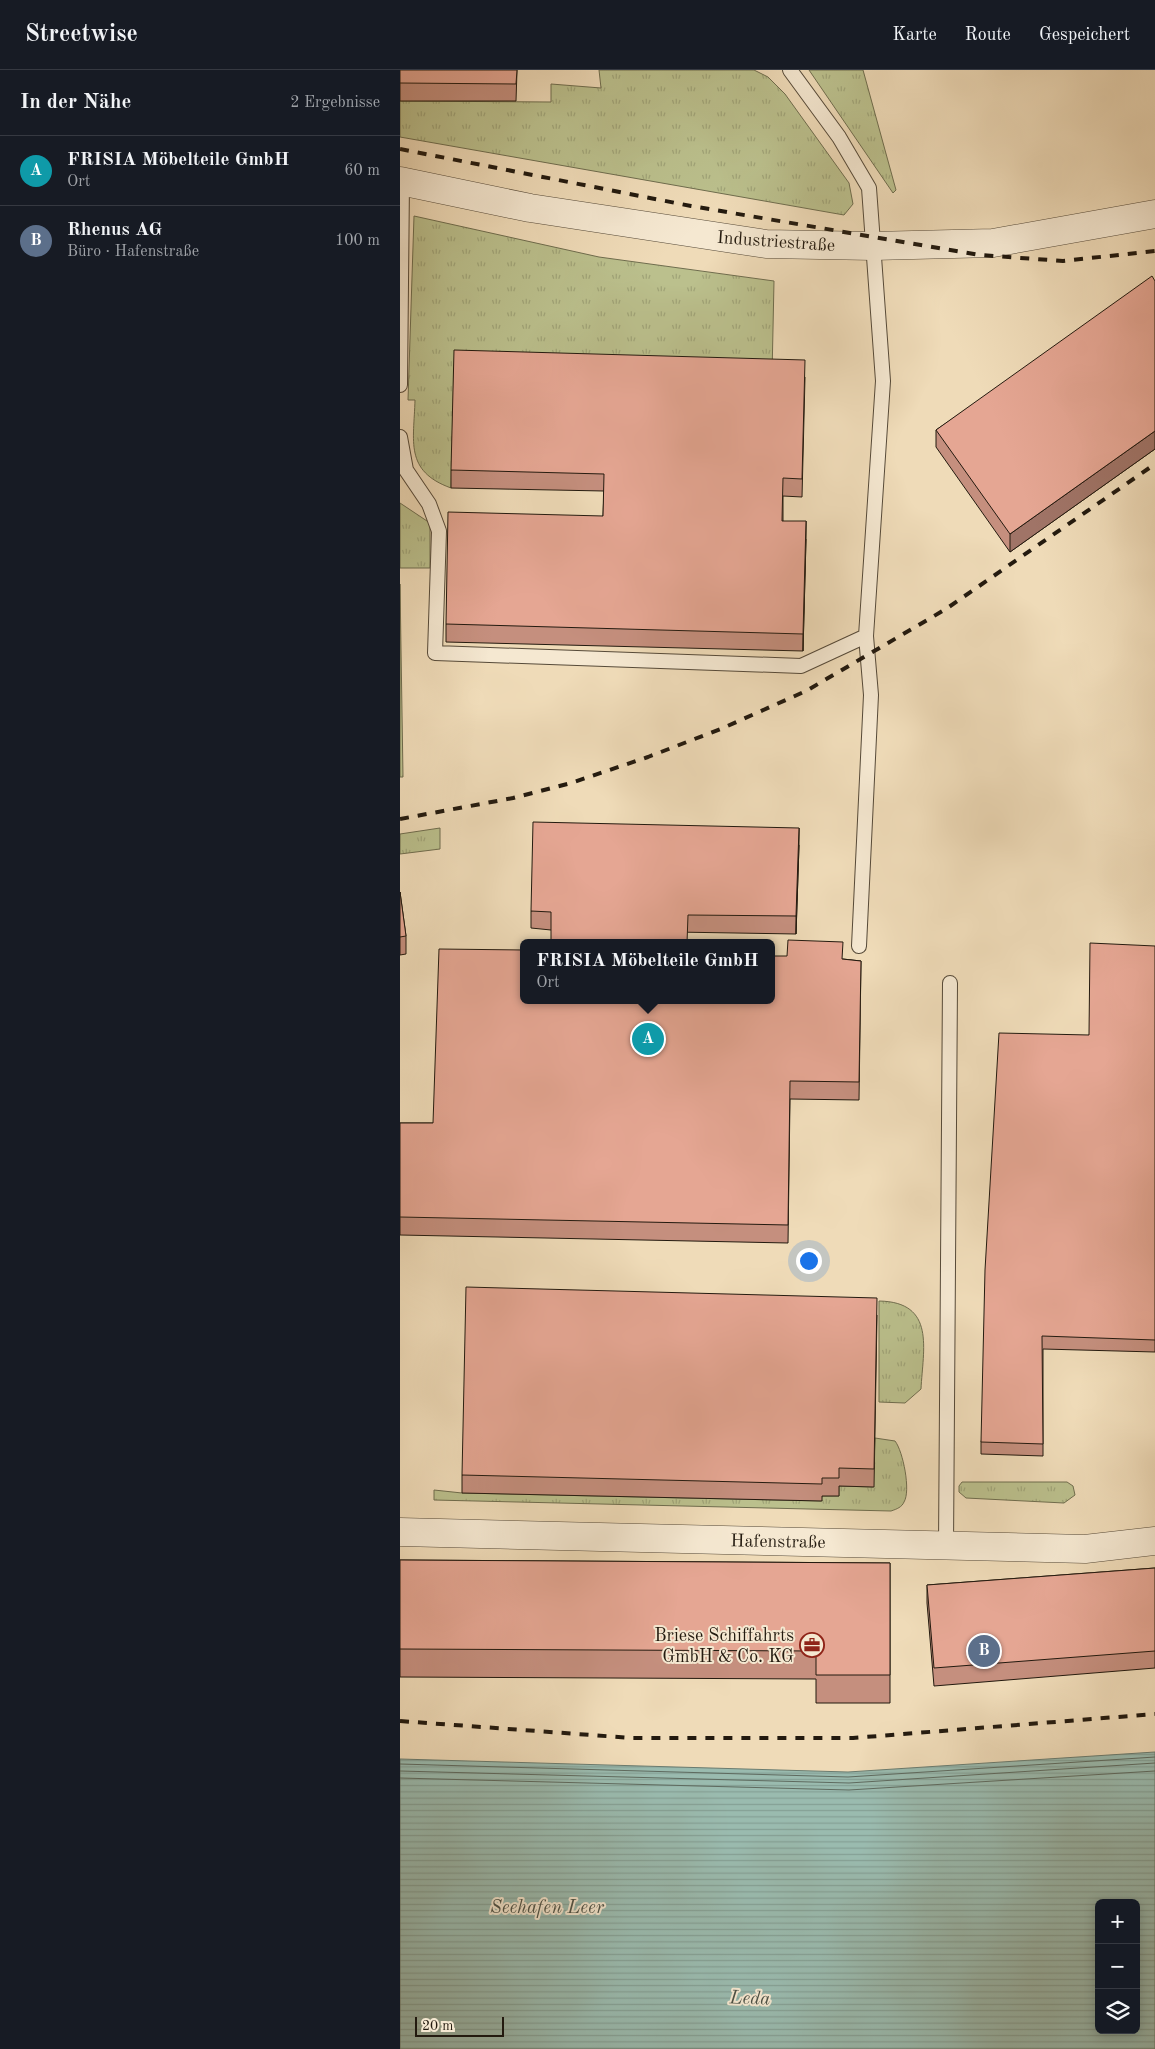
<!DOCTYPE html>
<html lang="de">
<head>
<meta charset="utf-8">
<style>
	:root { --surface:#171b24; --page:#20242c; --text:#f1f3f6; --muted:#9ea1a6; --line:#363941; --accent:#d93025 }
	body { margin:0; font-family:"Old Standard TT",serif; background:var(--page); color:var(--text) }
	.controls { position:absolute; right:15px; bottom:15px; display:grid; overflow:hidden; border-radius:8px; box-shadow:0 2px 12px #0003 }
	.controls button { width:45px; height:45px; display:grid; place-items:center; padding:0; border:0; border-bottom:1px solid var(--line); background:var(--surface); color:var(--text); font:25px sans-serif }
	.scale { position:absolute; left:15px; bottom:12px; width:89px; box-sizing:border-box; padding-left:5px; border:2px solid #231a0f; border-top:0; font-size:14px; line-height:18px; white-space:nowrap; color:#231a0f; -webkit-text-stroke:4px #f5e8d1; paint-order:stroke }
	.you { position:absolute; left:408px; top:1190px; width:18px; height:18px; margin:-12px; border:4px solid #fff; border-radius:50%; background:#1a73e8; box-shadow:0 0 0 8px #1a73e833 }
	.badge { display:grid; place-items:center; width:32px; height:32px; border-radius:50%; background:var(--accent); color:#fff; font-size:16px; font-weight:700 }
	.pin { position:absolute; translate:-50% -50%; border:2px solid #fff; box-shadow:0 1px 5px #0006 }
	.popup { position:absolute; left:120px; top:869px; width:255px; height:65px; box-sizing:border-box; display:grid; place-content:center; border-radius:8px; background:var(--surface); filter:drop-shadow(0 1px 4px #0005); font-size:16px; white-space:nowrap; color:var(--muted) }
	.popup b { font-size:19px; color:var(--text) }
	.popup::after { content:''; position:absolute; left:50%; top:100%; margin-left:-10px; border:10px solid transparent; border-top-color:var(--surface) }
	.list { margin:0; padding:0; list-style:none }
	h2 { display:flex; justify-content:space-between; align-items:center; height:65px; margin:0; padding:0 20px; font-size:21px }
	h2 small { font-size:16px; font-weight:400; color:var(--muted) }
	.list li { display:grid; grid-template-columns:32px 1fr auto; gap:15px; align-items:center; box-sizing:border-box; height:70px; padding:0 20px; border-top:1px solid var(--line) }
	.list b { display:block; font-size:19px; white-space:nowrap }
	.list p { margin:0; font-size:16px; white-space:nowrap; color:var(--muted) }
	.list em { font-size:16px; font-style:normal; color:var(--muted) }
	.icon { flex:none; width:28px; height:28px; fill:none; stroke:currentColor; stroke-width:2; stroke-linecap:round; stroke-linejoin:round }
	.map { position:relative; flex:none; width:755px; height:1979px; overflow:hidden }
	header { display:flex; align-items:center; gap:30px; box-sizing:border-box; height:70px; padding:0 25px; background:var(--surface); border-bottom:1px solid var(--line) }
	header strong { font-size:24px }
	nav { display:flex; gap:28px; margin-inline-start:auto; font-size:18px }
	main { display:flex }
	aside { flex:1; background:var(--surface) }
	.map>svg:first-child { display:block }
</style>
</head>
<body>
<header>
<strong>Streetwise</strong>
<nav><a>Karte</a><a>Route</a><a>Gespeichert</a></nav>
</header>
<main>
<aside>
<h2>In der Nähe<small>2 Ergebnisse</small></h2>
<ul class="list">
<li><span class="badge" style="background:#0f9aa8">A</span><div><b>FRISIA Möbelteile GmbH</b><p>Ort</p></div><em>60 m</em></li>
<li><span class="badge" style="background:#5c6f8a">B</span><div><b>Rhenus AG</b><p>Büro · Hafenstraße</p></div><em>100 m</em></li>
</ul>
</aside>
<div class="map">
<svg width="755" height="1979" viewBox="0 0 755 1979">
	<defs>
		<pattern id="grass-tufts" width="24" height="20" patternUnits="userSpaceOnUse" patternTransform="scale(1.25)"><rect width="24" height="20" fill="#bbc08d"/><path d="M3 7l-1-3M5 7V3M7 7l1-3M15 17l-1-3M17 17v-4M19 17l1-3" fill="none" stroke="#a0a478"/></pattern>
		<pattern id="water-rules" width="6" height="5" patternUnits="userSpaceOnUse" patternTransform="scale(1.25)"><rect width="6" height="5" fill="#9abbaf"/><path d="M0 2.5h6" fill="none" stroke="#84a095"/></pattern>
	</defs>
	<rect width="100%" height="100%" fill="#efdbb8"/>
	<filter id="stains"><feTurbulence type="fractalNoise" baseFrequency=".004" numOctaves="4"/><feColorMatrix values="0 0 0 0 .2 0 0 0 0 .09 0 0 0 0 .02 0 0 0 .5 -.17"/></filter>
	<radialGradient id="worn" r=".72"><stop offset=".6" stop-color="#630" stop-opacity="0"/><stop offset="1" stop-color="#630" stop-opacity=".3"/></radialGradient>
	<path fill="url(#grass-tufts)" stroke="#6f6d4e" d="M 199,0 L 354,0 L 368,7 L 385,24 L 449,113 L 453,134 L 444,145 L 0,67 L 0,31 L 151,32 L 151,14 L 201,18 Z
		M 409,0 L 463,0 L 496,120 L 493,123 Z
		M 14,146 L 199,187 L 374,211 L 372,306 L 54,298 L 51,418 C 4,401 14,371 15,330 L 8,330 Z
		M 0,433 L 30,453 L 30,498 L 0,498 Z
		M 0,514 L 3,707 L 0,707 Z
		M 40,758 L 40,779 L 0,784 L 0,764 Z
		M 479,1231 C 536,1232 523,1279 521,1319 L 505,1333 L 479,1332 Z
		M 475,1368 L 495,1371 C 503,1381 511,1421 504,1432 C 502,1437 497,1439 491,1441 L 34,1430 L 34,1420 L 62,1423 L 421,1431 L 422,1426 L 439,1426 L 439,1416 L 473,1417 Z
		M 562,1412 L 667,1412 L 673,1416 L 675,1425 L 664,1433 L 566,1428 L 559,1422 L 559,1416 Z"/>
	<path fill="url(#water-rules)" stroke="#6a7b6f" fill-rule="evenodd" d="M 755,1682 L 755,1979 L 0,1979 L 0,1689 L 448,1702 ZM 699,1833 L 736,1833 L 736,1960 L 699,1960 Z"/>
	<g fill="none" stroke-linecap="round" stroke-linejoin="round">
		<path stroke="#5e6a5f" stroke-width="1" d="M 0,1694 L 448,1707 L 755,1687
			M 0,1701 L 449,1713 L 755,1693
			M 0,1708 L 449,1720 L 755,1701"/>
		<defs>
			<path id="lane" d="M 0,315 L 2,111
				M 0,367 L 6,400 L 29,434 L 39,461 L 35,583 L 401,596 L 466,566 L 483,311 L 469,118 L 439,67 L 390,0
				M 459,876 L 471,625 L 466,566
				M 546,1476 L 550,913"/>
			<path id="street" d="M 0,111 L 130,138 L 366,174 L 473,176 L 593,173 L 755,144
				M 0,1462 L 685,1479 L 755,1471"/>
		</defs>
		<use href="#lane" stroke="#564a39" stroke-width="16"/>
		<use href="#street" stroke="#564a39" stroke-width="29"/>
		<use href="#lane" stroke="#f5e8d1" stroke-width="14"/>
		<use href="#street" stroke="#f5e8d1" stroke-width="28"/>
		<path stroke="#231a0f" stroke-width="4" stroke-dasharray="9 9" stroke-linecap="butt" d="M 0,79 L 291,136 L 580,185 L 663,191 L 755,181
			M 0,749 L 113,728 L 171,713 L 248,687 L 323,658 L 406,621 L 546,539 L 755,394
			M 0,1651 L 232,1668 L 453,1668 L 755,1644"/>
	</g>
	<path fill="#c58f7e" stroke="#231a0f" d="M 0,0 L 117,0 L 116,31 L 0,31 Z
		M 755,211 L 755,379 L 610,482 L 536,377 L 536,360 Z
		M 405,307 L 402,427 L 383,426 L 383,451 L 406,469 L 403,581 L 46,572 L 46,554 L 203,446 L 204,421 L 51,418 L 51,400 Z
		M 399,775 L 396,864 L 151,860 L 131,858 L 131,841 Z
		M 0,822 L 6,866 L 6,884 L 0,885 Z
		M 755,876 L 755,1282 L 643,1279 L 643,1386 L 581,1384 L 581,1372 L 689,965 Z
		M 443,889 L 461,891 L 459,1030 L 390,1029 L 388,1173 L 0,1165 L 0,1053 L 33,1053 Z
		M 477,1245 L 474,1417 L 439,1416 L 439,1426 L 422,1426 L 422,1431 L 62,1423 L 62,1405 Z
		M 0,1490 L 490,1493 L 490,1633 L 416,1633 L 416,1609 L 0,1607 Z
		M 755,1498 L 755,1598 L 534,1616 L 527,1533 L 527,1515 Z"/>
	<path fill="#a07467" stroke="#231a0f" d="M 755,361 L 755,379 L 610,482 L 610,464 Z
		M 406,451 L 406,469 L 403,581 L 403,564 Z
		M 399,758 L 399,775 L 396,864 L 396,846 Z"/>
	<path fill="#e5a693" stroke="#231a0f" d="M 0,0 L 117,0 L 116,14 L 0,13 Z
		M 752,206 L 755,211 L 755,361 L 610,464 L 536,360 Z
		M 54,280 L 405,290 L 402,409 L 383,408 L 382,451 L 406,451 L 403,564 L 46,554 L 48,442 L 203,446 L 204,404 L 51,400 Z
		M 133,752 L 399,758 L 396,846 L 288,845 L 287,873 L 151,873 L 151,842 L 131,841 Z
		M 0,822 L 6,866 L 0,867 Z
		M 388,870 L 443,872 L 442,889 L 461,891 L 459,1012 L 390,1011 L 388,1155 L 0,1147 L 0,1053 L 33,1053 L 39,879 L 124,880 L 124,930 L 372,930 L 372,886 L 387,886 Z
		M 690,873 L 755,876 L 755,1270 L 642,1266 L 643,1374 L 581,1372 L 585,1200 L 599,963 L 689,965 Z
		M 66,1217 L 477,1228 L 474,1399 L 439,1398 L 439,1408 L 422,1408 L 422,1414 L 62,1405 Z
		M 0,1490 L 490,1493 L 490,1605 L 416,1605 L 416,1581 L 0,1579 Z
		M 755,1498 L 755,1581 L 534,1598 L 527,1515 Z"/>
	<defs>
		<symbol id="office-ring" viewBox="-11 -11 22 22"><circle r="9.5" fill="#f5e8d1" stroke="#8f2418" stroke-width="1.5"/><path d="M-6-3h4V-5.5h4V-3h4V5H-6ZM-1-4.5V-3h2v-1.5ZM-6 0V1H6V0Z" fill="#8f2418"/></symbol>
	</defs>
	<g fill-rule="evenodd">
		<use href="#office-ring" x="398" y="1561" width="28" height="28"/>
	</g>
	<g text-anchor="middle" stroke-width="4" stroke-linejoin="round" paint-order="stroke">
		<g font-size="18" fill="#231a0f" stroke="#f5e8d1">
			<text transform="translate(376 171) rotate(4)" y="6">Industriestraße</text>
			<text transform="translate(378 1471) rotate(1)" y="6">Hafenstraße</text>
		</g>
		<g font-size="18" fill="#231a0f" stroke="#f5e8d1" text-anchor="end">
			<text x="394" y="1571">Briese Schiffahrts<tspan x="394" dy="21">GmbH &amp; Co. KG</tspan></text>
		</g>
		<g font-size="19" font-style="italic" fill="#4d5247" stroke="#f5e8d1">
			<text x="147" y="1843">Seehafen Leer</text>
			<text transform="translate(350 1927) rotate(2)" y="7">Leda</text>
		</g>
	</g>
	<rect width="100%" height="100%" filter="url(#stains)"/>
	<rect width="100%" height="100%" fill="url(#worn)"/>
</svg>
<div class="controls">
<button>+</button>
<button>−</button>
<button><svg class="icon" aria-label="layers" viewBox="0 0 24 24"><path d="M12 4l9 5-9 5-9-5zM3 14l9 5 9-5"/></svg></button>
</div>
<div class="scale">20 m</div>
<div class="you"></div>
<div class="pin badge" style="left:248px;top:969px;background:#0f9aa8">A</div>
<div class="popup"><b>FRISIA Möbelteile GmbH</b>Ort</div>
<div class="pin badge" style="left:584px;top:1581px;background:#5c6f8a">B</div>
</div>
</main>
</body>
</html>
